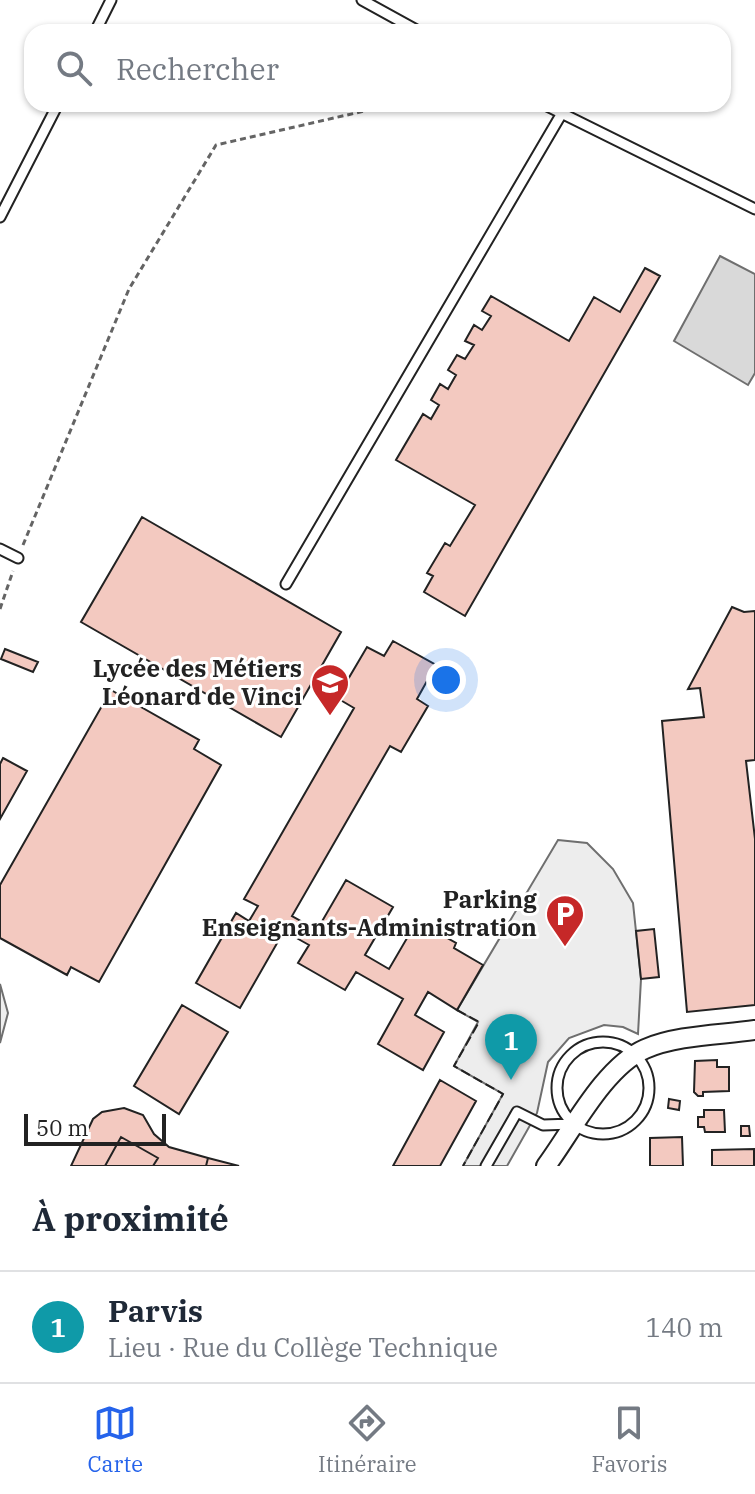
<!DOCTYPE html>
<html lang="fr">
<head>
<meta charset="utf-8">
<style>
	:root { --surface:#fff; --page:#f6f6f7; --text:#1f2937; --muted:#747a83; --line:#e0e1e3; --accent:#2563eb }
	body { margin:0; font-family:"IBM Plex Serif",serif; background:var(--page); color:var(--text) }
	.scale { position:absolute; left:24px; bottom:20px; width:142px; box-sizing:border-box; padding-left:8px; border:4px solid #222; border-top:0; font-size:22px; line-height:28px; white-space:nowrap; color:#222; -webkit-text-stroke:6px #fff; paint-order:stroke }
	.you { position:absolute; left:446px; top:680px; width:28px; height:28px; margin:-20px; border:6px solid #fff; border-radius:50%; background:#1a73e8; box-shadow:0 0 0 12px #1a73e833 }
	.badge { display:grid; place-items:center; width:52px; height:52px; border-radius:50%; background:var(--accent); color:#fff; font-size:26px; font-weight:700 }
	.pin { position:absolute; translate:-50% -66px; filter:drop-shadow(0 2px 4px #0008) }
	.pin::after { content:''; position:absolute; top:42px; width:28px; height:24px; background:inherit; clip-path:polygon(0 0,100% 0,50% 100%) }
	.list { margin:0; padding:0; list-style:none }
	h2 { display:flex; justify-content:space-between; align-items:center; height:104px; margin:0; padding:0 32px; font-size:34px }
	h2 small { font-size:26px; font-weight:400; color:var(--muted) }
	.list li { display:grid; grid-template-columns:52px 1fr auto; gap:24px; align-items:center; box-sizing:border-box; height:112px; padding:0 32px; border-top:2px solid var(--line) }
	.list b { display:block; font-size:30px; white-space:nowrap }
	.list p { margin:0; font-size:26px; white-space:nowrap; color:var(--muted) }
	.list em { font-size:26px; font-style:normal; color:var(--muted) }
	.icon { flex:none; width:44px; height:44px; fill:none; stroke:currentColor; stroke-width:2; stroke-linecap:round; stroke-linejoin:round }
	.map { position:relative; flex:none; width:755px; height:1166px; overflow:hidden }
	.search { position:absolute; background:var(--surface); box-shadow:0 2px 6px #0004; left:24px; right:24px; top:24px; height:88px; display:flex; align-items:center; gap:20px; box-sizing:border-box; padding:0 28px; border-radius:24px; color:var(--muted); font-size:30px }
	.sheet { height:216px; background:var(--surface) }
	nav { display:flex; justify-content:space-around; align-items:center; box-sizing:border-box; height:112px; border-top:2px solid var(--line); background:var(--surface); font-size:22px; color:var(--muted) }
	nav a { display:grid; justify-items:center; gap:4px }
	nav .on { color:var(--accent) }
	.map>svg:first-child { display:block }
</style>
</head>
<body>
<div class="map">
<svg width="755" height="1166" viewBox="0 0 755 1166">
	<rect width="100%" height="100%" fill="#fff"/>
	<path fill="#eee" stroke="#6f6f6f" stroke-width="2" d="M 0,984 L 8,1013 L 0,1043 Z"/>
	<path fill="#ededed" stroke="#6f6f6f" stroke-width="2" d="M 558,840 L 587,843 L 613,869 L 633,903 L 641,979 L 638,1034 L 623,1027 L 604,1025 L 569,1038 L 548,1062 L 537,1113 L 507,1166 L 463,1166 L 503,1094 L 454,1066 L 478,1022 L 457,1010 Z"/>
	<path fill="#d9d9d9" stroke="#6f6f6f" stroke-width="2" d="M 720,256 L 755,274 L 755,373 L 748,385 L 674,341 Z"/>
	<path fill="#f3c9c0" stroke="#222" stroke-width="2" d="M 645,268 L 660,276 L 465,616 L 424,592 L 433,576 L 427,573 L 445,543 L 450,546 L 475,505 L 396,460 L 423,414 L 431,419 L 439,405 L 431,400 L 440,384 L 448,389 L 456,375 L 448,370 L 457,355 L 465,359 L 474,345 L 465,341 L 474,325 L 482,330 L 491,316 L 482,311 L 491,296 L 569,341 L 594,297 L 620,312 Z
		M 142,517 L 341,632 L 281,737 L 81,622 Z
		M 732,607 L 744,612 L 755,611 L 755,760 L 746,761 L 755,839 L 755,1005 L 687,1012 L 662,721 L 704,717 L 700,688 L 688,689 Z
		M 393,641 L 436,665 L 417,699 L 428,706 L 401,752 L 390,746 L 292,916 L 317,930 L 346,880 L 393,907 L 365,955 L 389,969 L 417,921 L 456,943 L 454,948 L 483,965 L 457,1010 L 428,992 L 415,1015 L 444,1032 L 423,1070 L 378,1044 L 403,999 L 356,972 L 345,990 L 298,963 L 309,945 L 284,931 L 240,1008 L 196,983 L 236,913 L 249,921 L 258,906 L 244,899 L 354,708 L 337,698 L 367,647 L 384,656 Z
		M 5,649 L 38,662 L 33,672 L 1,659 Z
		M 111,690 L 199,740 L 194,749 L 221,765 L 99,982 L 71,967 L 67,975 L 0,938 L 0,885 Z
		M 3,758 L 27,771 L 0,819 L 0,764 Z
		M 654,929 L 659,977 L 641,979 L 636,931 Z
		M 182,1005 L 228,1032 L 179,1114 L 134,1086 Z
		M 717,1060 L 717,1067 L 729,1067 L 729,1091 L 703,1092 L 703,1096 L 698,1096 L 694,1092 L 695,1061 Z
		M 440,1080 L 476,1101 L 440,1166 L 393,1166 Z
		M 669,1099 L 680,1101 L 679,1110 L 668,1108 Z
		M 124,1108 L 143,1115 L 154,1134 L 169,1147 L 208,1158 L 206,1166 L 153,1166 L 158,1158 L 121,1137 L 105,1166 L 71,1166 L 93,1119 L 102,1112 Z
		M 704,1110 L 724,1110 L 725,1132 L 705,1132 L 704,1127 L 698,1127 L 698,1117 L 704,1117 Z
		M 741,1126 L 749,1126 L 750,1136 L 741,1136 Z
		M 121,1137 L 158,1158 L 153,1166 L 105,1166 Z
		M 682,1137 L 683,1166 L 650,1166 L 650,1138 Z
		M 754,1149 L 754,1166 L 712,1166 L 712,1150 Z
		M 208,1158 L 239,1166 L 206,1166 Z"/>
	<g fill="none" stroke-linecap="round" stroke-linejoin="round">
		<defs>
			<path id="service" d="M 362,0 L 420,32
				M 95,32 L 111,0
				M 543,104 L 755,209
				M 0,217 L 58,104
				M 0,549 L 18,558
				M 286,584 L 562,113
				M557 1088a46 46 0 1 1 92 0a46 46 0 1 1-92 0Z
				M 486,1166 L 517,1112 L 543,1125 L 573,1124"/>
			<path id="minor" d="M 546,1166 C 572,1131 604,1067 645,1049 C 677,1035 721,1035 755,1030"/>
		</defs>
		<use href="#service" stroke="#222" stroke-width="13"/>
		<use href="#minor" stroke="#222" stroke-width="22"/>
		<path stroke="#646464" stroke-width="3" stroke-dasharray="6 4" stroke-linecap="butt" d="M 23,545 L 129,289 L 216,145 L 395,104
			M 0,609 L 13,571"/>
		<use href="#service" stroke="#fff" stroke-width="9"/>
		<use href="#minor" stroke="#fff" stroke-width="18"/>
		<path stroke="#222" stroke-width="2" stroke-dasharray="10 4" stroke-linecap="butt" d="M 457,1010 L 479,1022 L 454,1066 L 503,1094 L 463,1166"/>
	</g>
	<defs>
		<symbol id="school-pin" viewBox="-11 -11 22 30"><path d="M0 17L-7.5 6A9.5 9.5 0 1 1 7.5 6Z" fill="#c62828" stroke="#fff"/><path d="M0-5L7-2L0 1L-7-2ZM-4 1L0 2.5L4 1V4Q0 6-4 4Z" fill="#fff"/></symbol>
		<symbol id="parking-pin" viewBox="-11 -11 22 30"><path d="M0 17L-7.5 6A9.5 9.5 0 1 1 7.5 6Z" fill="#c62828" stroke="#fff"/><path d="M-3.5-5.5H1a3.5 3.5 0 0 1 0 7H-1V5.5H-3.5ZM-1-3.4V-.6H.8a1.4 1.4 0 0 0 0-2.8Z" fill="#fff"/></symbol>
	</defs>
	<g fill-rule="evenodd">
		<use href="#school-pin" x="308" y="661" width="44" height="60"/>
		<use href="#parking-pin" x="543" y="892" width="44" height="60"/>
	</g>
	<g text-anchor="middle" stroke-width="6" stroke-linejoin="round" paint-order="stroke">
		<g font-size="24" font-weight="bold" fill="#222" stroke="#fff" text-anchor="end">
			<text x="302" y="677">Lycée des Métiers<tspan x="302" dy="28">Léonard de Vinci</tspan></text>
			<text x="537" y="908">Parking<tspan x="537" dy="28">Enseignants-Administration</tspan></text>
		</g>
	</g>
</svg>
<div class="scale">50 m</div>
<div class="you"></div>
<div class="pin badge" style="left:511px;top:1080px;background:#0f9aa8">1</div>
<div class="search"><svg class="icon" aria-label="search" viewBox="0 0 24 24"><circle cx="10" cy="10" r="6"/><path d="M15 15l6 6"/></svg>Rechercher</div>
</div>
<section class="sheet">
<h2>À proximité<small></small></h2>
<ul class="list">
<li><span class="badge" style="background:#0f9aa8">1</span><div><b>Parvis</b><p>Lieu · Rue du Collège Technique</p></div><em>140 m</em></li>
</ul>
</section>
<nav>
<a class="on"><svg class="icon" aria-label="map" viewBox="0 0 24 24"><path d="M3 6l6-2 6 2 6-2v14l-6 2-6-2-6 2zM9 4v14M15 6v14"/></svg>Carte</a>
<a><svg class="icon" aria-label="directions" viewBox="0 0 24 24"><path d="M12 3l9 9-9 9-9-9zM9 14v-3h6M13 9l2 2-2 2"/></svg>Itinéraire</a>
<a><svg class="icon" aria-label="saved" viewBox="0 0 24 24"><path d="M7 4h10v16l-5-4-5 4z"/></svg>Favoris</a>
</nav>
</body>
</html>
